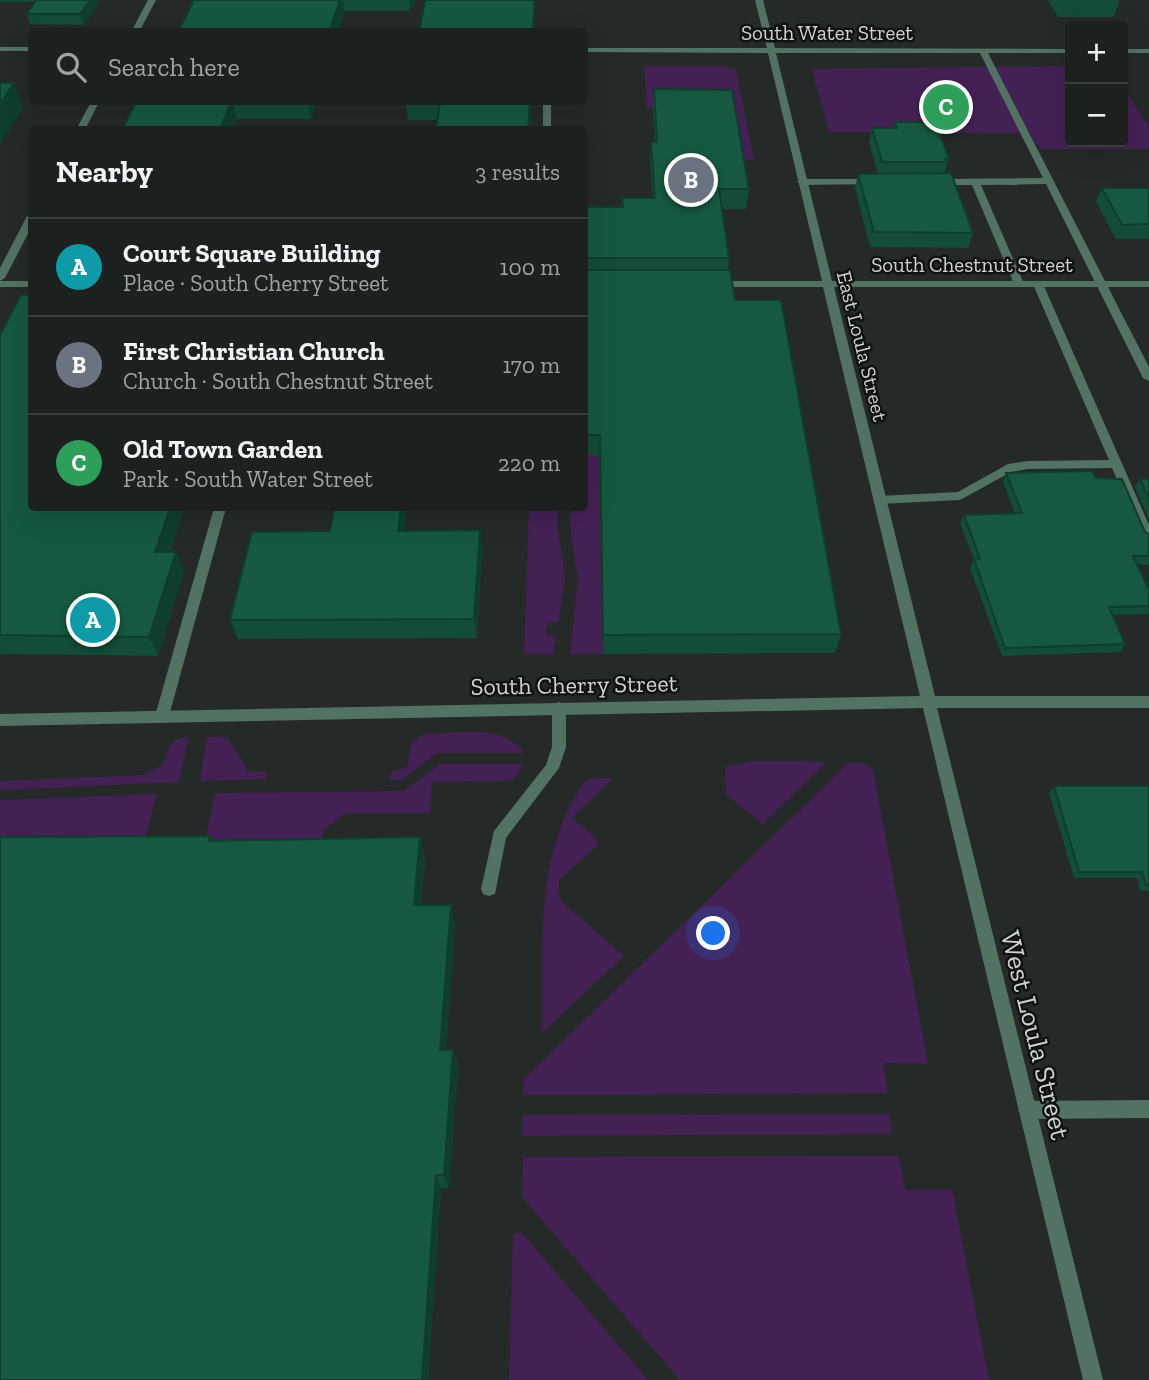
<!DOCTYPE html>
<html lang="en">
<head>
<meta charset="utf-8">
<style>
	:root { --surface:#1c201e; --page:#292d2b; --text:#f1f3f6; --muted:#a0a3a4; --line:#3a3e3c; --accent:#0b8043 }
	body { margin:0; font-family:"Zilla Slab",serif; background:var(--page); color:var(--text) }
	.controls { position:absolute; right:21px; top:21px; display:grid; overflow:hidden; border-radius:7px; box-shadow:0 7px 28px #0002 }
	.controls button { width:63px; height:63px; display:grid; place-items:center; padding:0; border:0; border-bottom:2px solid var(--line); background:var(--surface); color:var(--text); font:35px sans-serif }
	.you { position:absolute; left:714px; top:934px; width:24px; height:24px; margin:-18px; border:5px solid #fff; border-radius:50%; background:#1a73e8; box-shadow:0 0 0 10px #1a73e833 }
	.badge { display:grid; place-items:center; width:46px; height:46px; border-radius:50%; background:var(--accent); color:#fff; font-size:23px; font-weight:700 }
	.pin { position:absolute; translate:-50% -50%; border:4px solid #fff; box-shadow:0 2px 7px #0006 }
	.list { margin:0; padding:0; list-style:none }
	h2 { display:flex; justify-content:space-between; align-items:center; height:91px; margin:0; padding:0 28px; font-size:30px }
	h2 small { font-size:23px; font-weight:400; color:var(--muted) }
	.list li { display:grid; grid-template-columns:46px 1fr auto; gap:21px; align-items:center; box-sizing:border-box; height:98px; padding:0 28px; border-top:2px solid var(--line) }
	.list b { display:block; font-size:26px; white-space:nowrap }
	.list p { margin:0; font-size:23px; white-space:nowrap; color:var(--muted) }
	.list em { font-size:23px; font-style:normal; color:var(--muted) }
	.icon { flex:none; width:38px; height:38px; fill:none; stroke:currentColor; stroke-width:2; stroke-linecap:round; stroke-linejoin:round }
	.map { position:relative; flex:none; width:1149px; height:1380px; overflow:hidden }
	.search { position:absolute; background:var(--surface); box-shadow:0 7px 28px #0002; left:28px; top:28px; width:560px; height:77px; display:flex; align-items:center; gap:18px; box-sizing:border-box; padding:0 24px; border-radius:7px; color:var(--muted); font-size:26px }
	.panel { position:absolute; background:var(--surface); box-shadow:0 7px 28px #0002; left:28px; top:126px; width:560px; height:385px; border-radius:7px }
	.map>svg:first-child { display:block }
</style>
</head>
<body>
<div class="map">
<svg width="1149" height="1380" viewBox="0 0 1149 1380">
	<rect width="100%" height="100%" fill="#252a28"/>
	<path fill="#442155" d="M 644,66 L 723,66 L 736,70 L 754,160 L 738,160 L 653,108 L 647,109 Z
		M 1070,66 L 1070,142 L 1123,142 L 1123,87 L 1149,127 L 1149,149 L 1040,149 L 1030,133 L 829,132 L 812,69 Z
		M 585,455 L 600,455 L 603,654 L 570,654 L 578,579 L 570,526 L 571,508 L 584,508 Z
		M 529,508 L 558,508 L 557,523 L 565,579 L 558,623 L 548,622 L 545,635 L 556,636 L 553,654 L 524,654 Z
		M 423,734 C 454,734 505,723 524,753 L 437,753 L 402,780 L 390,780 L 391,772 L 407,767 L 412,742 Z
		M 223,736 L 229,739 L 248,771 L 267,772 L 266,779 L 200,781 L 207,737 Z
		M 188,737 L 179,782 L 0,790 L 0,781 L 144,775 L 161,766 C 170,750 167,740 188,737 Z
		M 754,761 L 826,762 L 763,824 L 726,794 L 725,767 Z
		M 848,763 L 864,763 L 873,770 L 928,1064 L 883,1063 L 888,1093 L 523,1095 L 524,1079 Z
		M 440,764 L 523,764 L 513,779 L 507,781 L 432,782 L 430,813 L 346,813 L 323,831 L 321,850 L 203,850 L 215,793 L 404,791 Z
		M 591,778 L 613,778 L 572,818 L 598,840 L 597,846 L 559,880 L 558,893 L 561,901 L 624,956 L 542,1033 C 544,947 533,854 585,781 Z
		M 157,794 L 142,851 L 0,859 L 0,800 Z
		M 889,1114 L 892,1134 L 522,1136 L 523,1115 Z
		M 899,1156 L 905,1190 L 952,1189 L 989,1380 L 680,1380 L 522,1197 L 523,1157 Z
		M 521,1232 L 648,1380 L 509,1380 L 513,1234 Z"/>
	<g fill="none" stroke-linecap="round" stroke-linejoin="round">
		<path fill="#527263" fill-rule="evenodd" d="M 980,49 L 987,51 L 1149,367 L 1149,381 L 1143,378 L 1046,184 L 981,185 L 1024,284 L 1019,287 L 1014,284 L 972,185 L 937,185 L 932,182 L 937,179 L 1043,178 L 979,51 Z
			M 543,102 L 551,102 L 551,130 L 543,130 Z
			M 874,179 L 877,180 L 877,184 L 802,185 L 797,182 L 802,179 Z
			M 1038,281 L 1043,284 L 1149,525 L 1149,543 L 1143,539 L 1112,468 L 1028,469 L 1011,472 L 960,500 L 879,504 L 873,500 L 879,496 L 958,492 L 1008,464 L 1028,461 L 1109,460 L 1033,284 Z
			M 214,508 L 226,508 L 169,716 L 167,720 L 157,720 L 155,716 Z
			M 559,702 L 564,704 L 566,708 L 566,747 L 559,768 L 506,838 L 495,894 L 489,896 L 483,894 L 481,889 L 494,831 L 546,765 L 552,747 L 552,708 L 554,704 Z
			M 1149,1100 L 1149,1118 L 1027,1119 L 1021,1116 L 1018,1110 L 1021,1104 L 1027,1101 Z"/>
		<path fill="#527263" fill-rule="evenodd" d="M 148,0 L 156,0 L 139,32 L 131,32 Z
			M 755,0 L 763,0 L 775,48 L 1070,49 L 1070,53 L 776,53 L 832,281 L 1149,281 L 1149,287 L 834,287 L 935,696 L 1149,696 L 1149,708 L 937,708 L 1103,1380 L 1083,1380 L 923,708 L 0,726 L 0,714 L 920,696 L 823,287 L 715,287 L 710,284 L 715,281 L 822,281 L 768,53 L 584,52 L 584,48 L 767,48 Z
			M 0,47 L 32,47 L 32,51 L 0,51 Z
			M 1123,49 L 1149,49 L 1149,53 L 1123,53 Z
			M 91,102 L 99,102 L 85,130 L 76,130 Z
			M 32,213 L 32,226 L 5,278 L 0,281 L 32,281 L 32,287 L 0,287 L 0,268 L 27,216 Z"/>
	</g>
	<path fill="#134c37" d="M 0,0 L 100,0 L 84,25 L 30,24 L 27,14 L 35,2 L 0,2 Z
		M 194,0 L 417,0 L 410,11 L 345,11 L 338,32 L 178,32 Z
		M 1048,0 L 1120,0 L 1114,17 L 1058,17 Z
		M 654,89 L 749,189 L 746,209 L 722,209 L 729,258 L 728,270 L 735,300 L 841,634 L 835,653 L 603,654 L 600,455 L 584,455 L 584,207 L 622,207 L 622,198 L 653,198 L 650,161 L 651,142 L 655,142 L 653,108 Z
		M 136,102 L 317,102 L 311,119 L 237,119 L 233,130 L 122,130 Z
		M 406,102 L 531,102 L 530,130 L 436,130 L 437,120 L 408,120 Z
		M 895,122 L 949,158 L 945,172 L 944,172 L 943,173 L 973,233 L 968,248 L 870,247 L 855,188 L 858,174 L 878,174 L 869,142 L 872,128 L 894,128 Z
		M 1102,188 L 1149,189 L 1149,239 L 1116,239 L 1096,202 Z
		M 0,335 L 32,508 L 184,508 L 170,552 L 176,552 L 184,572 L 158,656 L 0,654 Z
		M 1006,473 L 1096,478 L 1145,532 L 1149,534 L 1149,565 L 1137,564 L 1149,590 L 1149,614 L 1112,615 L 1125,644 L 1120,652 L 1002,656 L 970,568 L 974,559 L 960,523 L 964,515 L 1015,514 L 1003,482 Z
		M 1140,479 L 1149,479 L 1149,519 L 1135,487 Z
		M 334,508 L 407,508 L 404,531 L 482,550 L 477,638 L 238,639 L 230,620 L 330,531 Z
		M 1054,786 L 1149,786 L 1149,891 L 1140,891 L 1137,878 L 1074,878 L 1049,793 Z
		M 420,837 L 425,859 L 421,905 L 451,905 L 455,925 L 446,1050 L 453,1050 L 458,1067 L 449,1188 L 441,1188 L 428,1380 L 0,1380 L 212,841 Z"/>
	<path fill="#0f3e2d" d="M 90,0 L 100,0 L 84,25 L 80,14 Z
		M 340,0 L 343,0 L 345,11 L 338,32 L 329,32 Z
		M 409,0 L 417,0 L 410,11 Z
		M 534,0 L 535,0 L 534,32 L 533,32 Z
		M 14,83 L 23,108 L 0,144 L 0,104 Z
		M 231,102 L 233,102 L 237,119 L 233,130 L 220,130 Z
		M 308,102 L 317,102 L 311,119 Z
		M 530,102 L 531,102 L 530,130 L 528,130 Z
		M 170,508 L 184,508 L 164,571 L 155,552 Z
		M 401,508 L 407,508 L 401,551 L 398,531 Z
		M 480,530 L 482,550 L 477,638 L 474,619 Z
		M 176,552 L 184,572 L 158,656 L 149,637 Z
		M 420,837 L 425,859 L 419,925 L 414,905 Z
		M 451,905 L 455,925 L 445,1067 L 440,1050 Z
		M 453,1050 L 458,1067 L 449,1188 L 444,1175 Z
		M 436,1175 L 441,1188 L 428,1380 L 422,1380 Z"/>
	<path fill="#165840" stroke="#0f3e2d" stroke-width="2" d="M 36,0 L 90,0 L 80,14 L 27,14 Z
		M 194,0 L 340,0 L 329,32 L 178,32 Z
		M 425,0 L 534,0 L 533,32 L 419,32 Z
		M 0,83 L 14,83 L 0,104 Z
		M 654,89 L 732,90 L 749,189 L 719,189 L 729,258 L 584,258 L 584,207 L 623,207 L 622,198 L 655,198 L 651,142 L 657,142 Z
		M 136,102 L 231,102 L 220,130 L 122,130 Z
		M 440,102 L 530,102 L 528,130 L 436,130 Z
		M 895,122 L 935,122 L 949,158 L 945,158 L 947,162 L 882,162 L 872,128 L 897,128 Z
		M 951,173 L 973,233 L 874,232 L 858,174 Z
		M 1102,188 L 1149,188 L 1149,224 L 1122,225 Z
		M 584,270 L 730,270 L 735,300 L 781,300 L 841,634 L 603,635 L 600,435 L 584,435 Z
		M 21,295 L 32,295 L 32,508 L 170,508 L 155,552 L 176,552 L 149,637 L 0,635 L 0,335 Z
		M 1092,471 L 1096,478 L 1122,479 L 1145,532 L 1149,534 L 1149,556 L 1133,556 L 1149,590 L 1149,606 L 1109,607 L 1125,644 L 1005,648 L 974,559 L 980,559 L 964,515 L 1022,513 L 1006,473 Z
		M 1140,479 L 1149,479 L 1149,499 Z
		M 334,508 L 401,508 L 398,531 L 480,530 L 474,619 L 230,620 L 252,532 L 330,531 Z
		M 1054,786 L 1149,786 L 1149,885 L 1146,885 L 1142,872 L 1079,872 Z
		M 210,836 L 209,841 L 420,837 L 414,905 L 451,905 L 440,1050 L 453,1050 L 444,1175 L 436,1175 L 422,1380 L 0,1380 L 0,837 Z"/>
	<g text-anchor="middle" stroke-width="5" stroke-linejoin="round" paint-order="stroke">
		<g font-size="21" fill="#ced2d0" stroke="#101211">
			<text x="827" y="40">South Water Street</text>
			<text x="972" y="272">South Chestnut Street</text>
			<text transform="translate(862 346) rotate(76)" y="7">East Loula Street</text>
		</g>
		<g font-size="24" fill="#ced2d0" stroke="#101211">
			<text transform="translate(574 685) rotate(-1)" y="8">South Cherry Street</text>
		</g>
		<g font-size="28" fill="#ced2d0" stroke="#101211">
			<text transform="translate(1036 1035) rotate(76)" y="10">West Loula Street</text>
		</g>
	</g>
</svg>
<div class="controls">
<button>+</button>
<button>−</button>
</div>
<div class="you"></div>
<div class="pin badge" style="left:93px;top:620px;background:#0f9aa8">A</div>
<div class="pin badge" style="left:691px;top:180px;background:#6b7280">B</div>
<div class="pin badge" style="left:946px;top:107px;background:#2e9e5b">C</div>
<div class="search"><svg class="icon" aria-label="search" viewBox="0 0 24 24"><circle cx="10" cy="10" r="6"/><path d="M15 15l6 6"/></svg>Search here</div>
<section class="panel">
<h2>Nearby<small>3 results</small></h2>
<ul class="list">
<li><span class="badge" style="background:#0f9aa8">A</span><div><b>Court Square Building</b><p>Place · South Cherry Street</p></div><em>100 m</em></li>
<li><span class="badge" style="background:#6b7280">B</span><div><b>First Christian Church</b><p>Church · South Chestnut Street</p></div><em>170 m</em></li>
<li><span class="badge" style="background:#2e9e5b">C</span><div><b>Old Town Garden</b><p>Park · South Water Street</p></div><em>220 m</em></li>
</ul>
</section>
</div>
</body>
</html>
